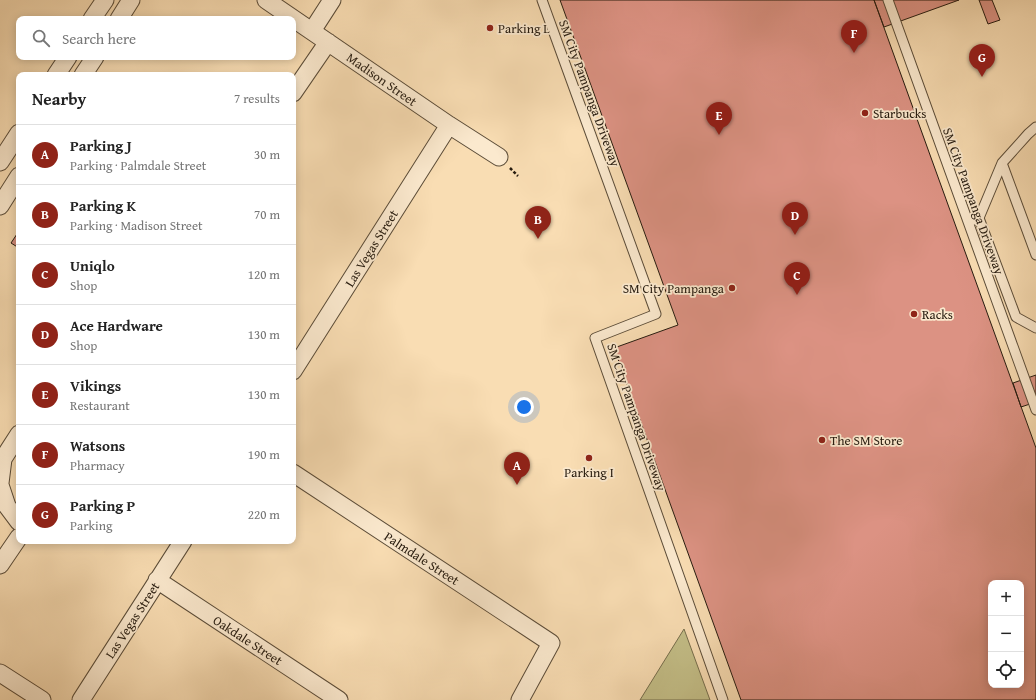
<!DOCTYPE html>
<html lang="en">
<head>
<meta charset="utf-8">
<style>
	:root { --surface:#fff; --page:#f2f2f2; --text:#222; --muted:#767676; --line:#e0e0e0; --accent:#8f2418 }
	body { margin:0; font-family:"Gentium Book Plus",serif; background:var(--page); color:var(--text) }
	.controls { position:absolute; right:12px; bottom:12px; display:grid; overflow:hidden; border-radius:8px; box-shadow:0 2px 10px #0003 }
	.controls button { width:36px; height:36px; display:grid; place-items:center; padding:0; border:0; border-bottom:1px solid var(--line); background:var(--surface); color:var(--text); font:20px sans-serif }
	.you { position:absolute; left:524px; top:407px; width:14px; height:14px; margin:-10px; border:3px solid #fff; border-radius:50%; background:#1a73e8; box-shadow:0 0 0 6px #1a73e833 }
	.badge { display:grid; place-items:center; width:26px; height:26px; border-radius:50%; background:var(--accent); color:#fff; font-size:13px; font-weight:700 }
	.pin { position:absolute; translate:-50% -33px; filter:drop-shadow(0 1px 2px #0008) }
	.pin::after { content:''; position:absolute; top:21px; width:14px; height:12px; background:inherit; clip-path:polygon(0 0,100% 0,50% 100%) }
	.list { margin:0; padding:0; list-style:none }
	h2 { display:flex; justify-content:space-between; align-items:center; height:52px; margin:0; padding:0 16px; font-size:17px }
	h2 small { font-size:13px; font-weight:400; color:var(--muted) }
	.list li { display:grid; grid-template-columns:26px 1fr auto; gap:12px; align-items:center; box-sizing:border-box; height:60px; padding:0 16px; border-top:1px solid var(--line) }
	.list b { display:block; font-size:15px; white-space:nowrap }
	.list p { margin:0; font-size:13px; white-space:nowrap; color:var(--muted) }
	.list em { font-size:13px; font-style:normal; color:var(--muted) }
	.icon { flex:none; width:22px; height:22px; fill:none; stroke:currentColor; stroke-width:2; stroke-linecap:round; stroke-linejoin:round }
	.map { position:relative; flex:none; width:1036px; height:700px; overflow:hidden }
	.search { position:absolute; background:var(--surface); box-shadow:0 2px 10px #0003; left:16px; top:16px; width:280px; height:44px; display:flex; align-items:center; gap:10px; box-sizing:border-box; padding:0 14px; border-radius:8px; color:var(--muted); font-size:15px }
	.panel { position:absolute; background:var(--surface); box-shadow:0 2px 10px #0003; left:16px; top:72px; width:280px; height:472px; border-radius:8px }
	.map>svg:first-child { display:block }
</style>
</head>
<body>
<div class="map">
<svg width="1036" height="700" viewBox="0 0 1036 700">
	<rect width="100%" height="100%" fill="#f9ddb3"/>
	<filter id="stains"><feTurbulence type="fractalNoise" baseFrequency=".005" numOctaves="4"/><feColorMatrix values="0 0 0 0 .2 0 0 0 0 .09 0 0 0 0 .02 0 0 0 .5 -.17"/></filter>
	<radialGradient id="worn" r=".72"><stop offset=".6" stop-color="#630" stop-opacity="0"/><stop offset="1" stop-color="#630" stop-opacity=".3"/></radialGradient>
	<path fill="#c4bf88" stroke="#756d4c" d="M 684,629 L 710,700 L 640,700 Z"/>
	<path fill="#dc9283" stroke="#261b0f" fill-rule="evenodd" d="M 560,0 L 874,0 L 1036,448 L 1036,700 L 741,700 L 614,348 L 678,325 ZM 991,583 L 1021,583 L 1021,685 L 991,685 Z
		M 874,0 L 959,0 L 884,27 Z
		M 979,0 L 992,0 L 1000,20 L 988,24 Z
		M 19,231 L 19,248 L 11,243 Z
		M 1036,375 L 1036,402 L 1021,407 L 1013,383 Z"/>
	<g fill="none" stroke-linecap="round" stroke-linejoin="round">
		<defs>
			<path id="service" d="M 542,0 L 656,314 L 595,338 L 723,700
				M 888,0 L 1036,410
				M 1002,163 L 1036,255
				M 979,218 L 1016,317 L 1036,328
				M 975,220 L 979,218 L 1002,163 L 1028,134 L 1036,127"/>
			<path id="minor" d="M 266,0 L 449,125 L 499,157
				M 92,19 L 105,0
				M 119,19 L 131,0
				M 312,31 L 332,0
				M 56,75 L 68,57
				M 83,75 L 95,57
				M 293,93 L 328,42
				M 0,162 L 19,133
				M 0,206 L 19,176
				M 293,371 L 449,125
				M 293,473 L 551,643 L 520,700
				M 0,483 L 3,459 L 19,434
				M 0,485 L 7,506 L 19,522
				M 0,565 L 19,537
				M 157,580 L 339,700
				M 0,673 L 42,700
				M 81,700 L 183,541"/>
		</defs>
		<use href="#service" stroke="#5b4c38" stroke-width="11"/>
		<use href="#minor" stroke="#5b4c38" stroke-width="19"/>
		<path stroke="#261b0f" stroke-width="2.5" stroke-dasharray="3 2" stroke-linecap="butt" d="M 510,168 L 518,176"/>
		<use href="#service" stroke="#fbe9ce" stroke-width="9"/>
		<use href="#minor" stroke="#fbe9ce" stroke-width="17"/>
	</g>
	<g fill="#8f2418" stroke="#fbe9ce" stroke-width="1.5">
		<circle cx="490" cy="28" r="4"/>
		<circle cx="865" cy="113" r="4"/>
		<circle cx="732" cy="288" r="4"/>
		<circle cx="914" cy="314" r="4"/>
		<circle cx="822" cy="440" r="4"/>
		<circle cx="589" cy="458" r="4"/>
	</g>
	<g text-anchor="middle" stroke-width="3.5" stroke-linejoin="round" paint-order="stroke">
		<g font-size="13" fill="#261b0f" stroke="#fbe9ce" text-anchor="start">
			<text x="498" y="33">Parking L</text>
			<text x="873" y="118">Starbucks</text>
			<text x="724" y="293" text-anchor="end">SM City Pampanga</text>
			<text x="922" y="319">Racks</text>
			<text x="830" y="445">The SM Store</text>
			<text x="589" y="477" text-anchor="middle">Parking I</text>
		</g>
		<g font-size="13" fill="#261b0f" stroke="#fbe9ce">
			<text transform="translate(382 79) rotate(35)" y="5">Madison Street</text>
			<text transform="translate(590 93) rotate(70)" y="5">SM City Pampanga Driveway</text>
			<text transform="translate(974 201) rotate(70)" y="5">SM City Pampanga Driveway</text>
			<text transform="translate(371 248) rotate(-58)" y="5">Las Vegas Street</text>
			<text transform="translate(637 417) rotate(71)" y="5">SM City Pampanga Driveway</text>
			<text transform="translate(422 558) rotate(33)" y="5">Palmdale Street</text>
			<text transform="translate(132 620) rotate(-57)" y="5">Las Vegas Street</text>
			<text transform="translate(248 640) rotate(33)" y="5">Oakdale Street</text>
		</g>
	</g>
	<rect width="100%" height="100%" filter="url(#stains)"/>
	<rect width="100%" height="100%" fill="url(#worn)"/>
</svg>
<div class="controls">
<button>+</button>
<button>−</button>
<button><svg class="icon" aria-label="locate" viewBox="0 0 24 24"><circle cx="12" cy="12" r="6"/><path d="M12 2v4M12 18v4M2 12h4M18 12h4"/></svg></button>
</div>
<div class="you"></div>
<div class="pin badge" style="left:517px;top:485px">A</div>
<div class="pin badge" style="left:538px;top:239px">B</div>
<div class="pin badge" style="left:797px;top:295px">C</div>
<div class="pin badge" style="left:795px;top:235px">D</div>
<div class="pin badge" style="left:719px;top:135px">E</div>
<div class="pin badge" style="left:854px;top:53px">F</div>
<div class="pin badge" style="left:982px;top:77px">G</div>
<div class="search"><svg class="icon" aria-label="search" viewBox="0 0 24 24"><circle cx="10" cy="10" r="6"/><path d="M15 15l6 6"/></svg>Search here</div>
<section class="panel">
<h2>Nearby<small>7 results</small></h2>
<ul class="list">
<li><span class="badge">A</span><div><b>Parking J</b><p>Parking · Palmdale Street</p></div><em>30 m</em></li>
<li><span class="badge">B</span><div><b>Parking K</b><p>Parking · Madison Street</p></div><em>70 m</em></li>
<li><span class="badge">C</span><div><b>Uniqlo</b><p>Shop</p></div><em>120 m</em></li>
<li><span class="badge">D</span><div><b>Ace Hardware</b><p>Shop</p></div><em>130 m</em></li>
<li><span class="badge">E</span><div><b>Vikings</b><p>Restaurant</p></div><em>130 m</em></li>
<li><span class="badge">F</span><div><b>Watsons</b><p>Pharmacy</p></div><em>190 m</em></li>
<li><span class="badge">G</span><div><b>Parking P</b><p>Parking</p></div><em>220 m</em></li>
</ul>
</section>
</div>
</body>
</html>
